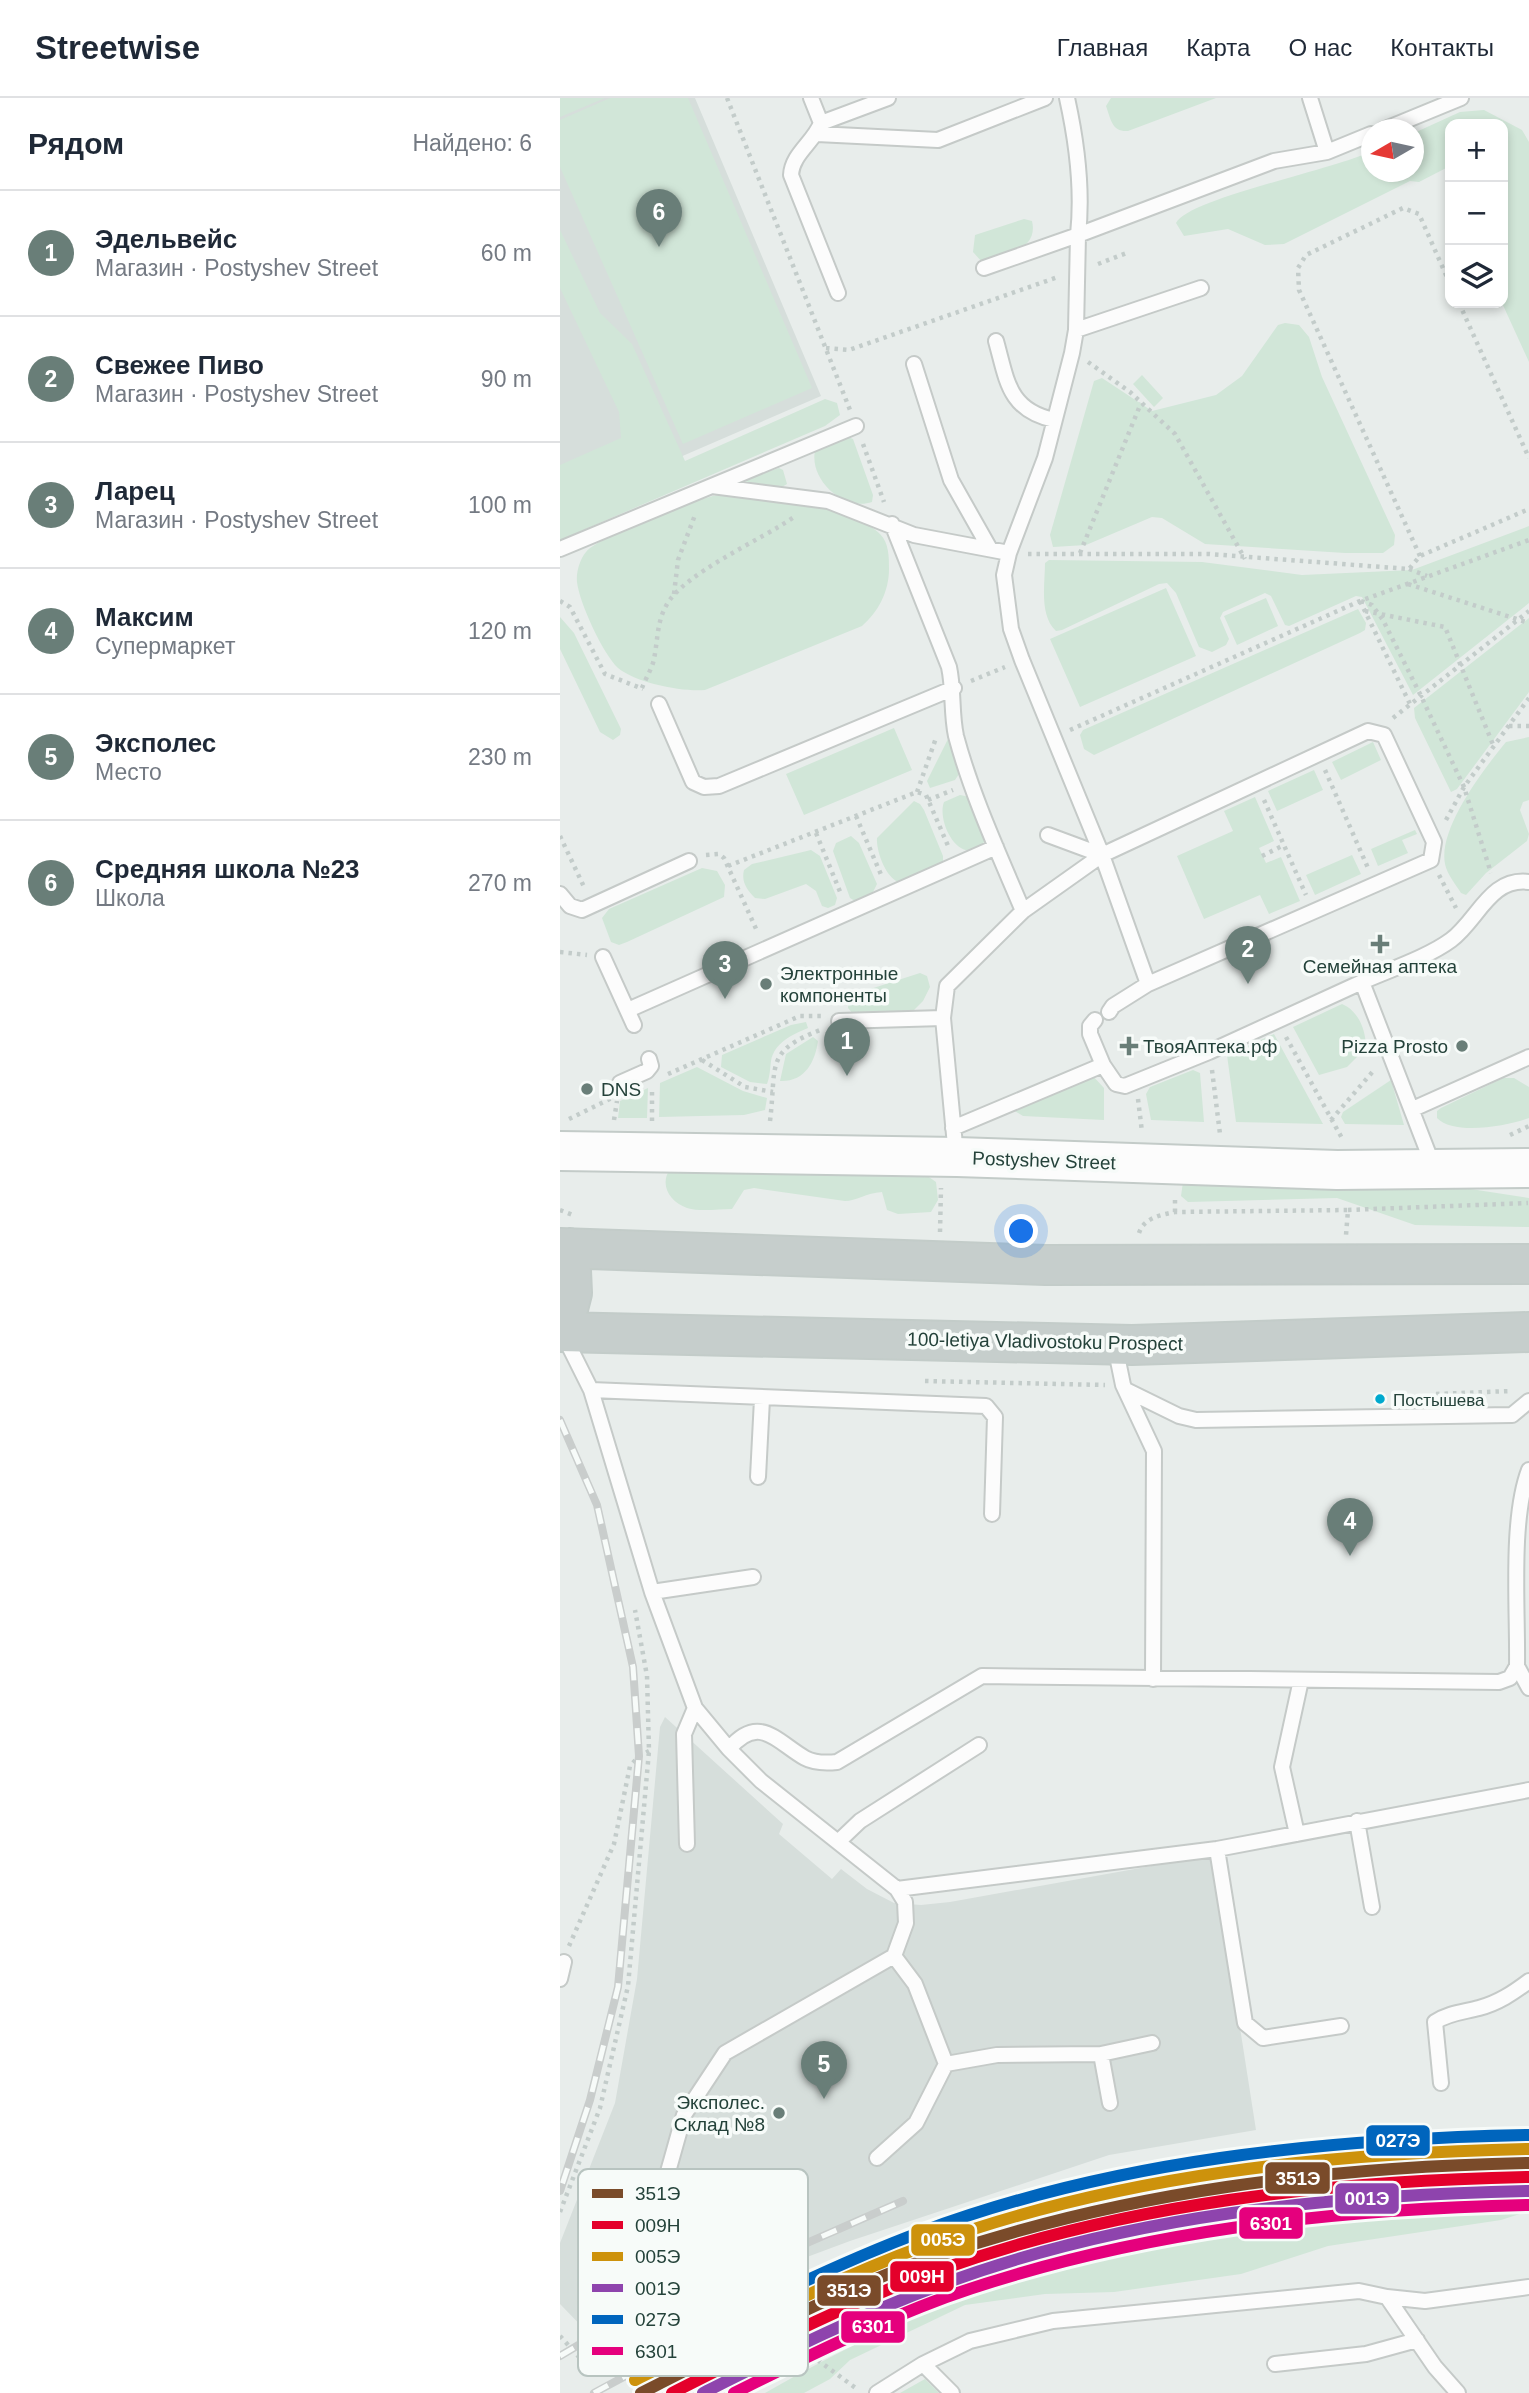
<!DOCTYPE html>
<html lang="ru">
<head>
<meta charset="utf-8">
<style>
	:root { --surface:#fff; --page:#f2f2f3; --text:#1f2937; --muted:#747a83; --line:#e0e1e3; --accent:#697e78 }
	body { margin:0; font-family:Helvetica,sans-serif; background:var(--page); color:var(--text) }
	.controls { position:absolute; right:21px; top:21px; display:grid; overflow:hidden; border-radius:14px; box-shadow:0 4px 10px #0003 }
	.controls button { width:63px; height:63px; display:grid; place-items:center; padding:0; border:0; border-bottom:2px solid var(--line); background:var(--surface); color:var(--text); font:35px sans-serif }
	.compass { position:absolute; left:801px; top:21px; width:63px; height:63px; border-radius:50%; background:var(--surface); box-shadow:0 4px 10px #0003; rotate:261deg }
	.you { position:absolute; left:462px; top:1134px; width:24px; height:24px; margin:-18px; border:5px solid #fff; border-radius:50%; background:#1a73e8; box-shadow:0 0 0 10px #1a73e833 }
	.badge { display:grid; place-items:center; width:46px; height:46px; border-radius:50%; background:var(--accent); color:#fff; font-size:23px; font-weight:700 }
	.pin { position:absolute; translate:-50% -58px; filter:drop-shadow(0 2px 4px #0008) }
	.pin::after { content:''; position:absolute; top:37px; width:24px; height:21px; background:inherit; clip-path:polygon(0 0,100% 0,50% 100%) }
	.list { margin:0; padding:0; list-style:none }
	h2 { display:flex; justify-content:space-between; align-items:center; height:91px; margin:0; padding:0 28px; font-size:30px }
	h2 small { font-size:23px; font-weight:400; color:var(--muted) }
	.list li { display:grid; grid-template-columns:46px 1fr auto; gap:21px; align-items:center; box-sizing:border-box; height:126px; padding:0 28px; border-top:2px solid var(--line) }
	.list b { display:block; font-size:26px; white-space:nowrap }
	.list p { margin:0; font-size:23px; white-space:nowrap; color:var(--muted) }
	.list em { font-size:23px; font-style:normal; color:var(--muted) }
	.icon { flex:none; width:38px; height:38px; fill:none; stroke:currentColor; stroke-width:2; stroke-linecap:round; stroke-linejoin:round }
	.map { position:relative; flex:none; width:969px; height:2295px; overflow:hidden }
	header { display:flex; align-items:center; gap:42px; box-sizing:border-box; height:98px; padding:0 35px; background:var(--surface); border-bottom:2px solid var(--line) }
	header strong { font-size:33px }
	nav { display:flex; gap:38px; margin-inline-start:auto; font-size:24px }
	main { display:flex }
	aside { flex:1; background:var(--surface) }
	.map>svg:first-child { display:block }
</style>
</head>
<body>
<header>
<strong>Streetwise</strong>
<nav><a>Главная</a><a>Карта</a><a>О нас</a><a>Контакты</a></nav>
</header>
<main>
<aside>
<h2>Рядом<small>Найдено: 6</small></h2>
<ul class="list">
<li><span class="badge">1</span><div><b>Эдельвейс</b><p>Магазин · Postyshev Street</p></div><em>60 m</em></li>
<li><span class="badge">2</span><div><b>Свежее Пиво</b><p>Магазин · Postyshev Street</p></div><em>90 m</em></li>
<li><span class="badge">3</span><div><b>Ларец</b><p>Магазин · Postyshev Street</p></div><em>100 m</em></li>
<li><span class="badge">4</span><div><b>Максим</b><p>Супермаркет</p></div><em>120 m</em></li>
<li><span class="badge">5</span><div><b>Эксполес</b><p>Место</p></div><em>230 m</em></li>
<li><span class="badge">6</span><div><b>Средняя школа №23</b><p>Школа</p></div><em>270 m</em></li>
</ul>
</aside>
<div class="map">
<svg width="969" height="2295" viewBox="0 0 969 2295">
	<rect width="100%" height="100%" fill="#e8edeb"/>
	<path fill="#d6dedb" d="M 0,0 L 135,0 L 261,298 L 0,411 Z
		M 105,1619 L 223,1726 L 219,1736 L 272,1781 L 281,1771 L 307,1791 L 334,1805 L 361,1807 L 390,1804 L 653,1757 L 696,2032 L 549,2057 L 290,2143 L 32,2239 L 0,2206 L 0,2145 L 55,2005 L 77,1881 L 100,1629 Z"/>
	<path fill="#d1e6d8" d="M 0,0 L 45,0 L 0,19 Z
		M 50,0 L 128,0 L 252,290 L 123,346 L 0,69 L 0,22 Z
		M 551,0 L 656,0 L 568,33 C 552,34 551,22 546,8 Z
		M 924,12 L 962,32 L 969,44 L 969,264 L 942,205 L 943,26 L 890,26 L 890,68 L 859,84 L 850,83 L 724,146 L 705,147 L 668,131 L 624,138 L 616,125 C 629,100 778,71 811,53 L 811,74 L 853,74 L 854,35 L 900,14 Z
		M 464,121 L 472,123 C 479,153 444,156 422,164 L 413,154 L 415,137 Z
		M 0,132 L 40,215 L 72,246 L 125,363 L 265,301 L 277,305 L 280,317 L 265,328 L 0,442 L 0,367 L 61,340 L 59,314 L 0,190 Z
		M 725,225 L 739,227 L 749,239 L 762,279 L 835,437 L 834,447 L 823,455 L 785,455 L 645,446 L 602,420 L 592,419 L 526,447 L 493,449 L 490,437 L 534,283 L 542,280 L 592,313 L 656,297 L 682,278 L 718,227 Z
		M 582,277 L 603,300 L 594,309 L 573,286 Z
		M 286,338 L 293,341 L 313,397 L 312,404 C 283,414 246,379 256,349 Z
		M 219,370 L 223,372 L 227,386 L 222,389 L 181,383 Z
		M 158,397 C 197,400 292,407 320,436 C 329,445 329,459 329,471 C 329,494 318,514 302,528 L 145,592 C 122,594 76,585 58,570 C 43,556 19,504 17,484 C 16,474 20,461 26,454 C 37,439 138,400 158,397 Z
		M 969,428 L 969,505 L 853,597 L 802,499 L 796,498 L 729,528 L 725,527 L 711,498 L 705,495 L 663,514 L 660,520 L 669,541 L 666,547 L 652,554 L 639,549 L 616,495 L 607,485 L 599,486 L 502,532 L 496,533 C 479,517 485,486 485,465 L 489,462 L 642,464 L 742,477 L 852,472 Z
		M 606,490 L 636,558 L 520,609 L 490,541 Z
		M 706,500 L 718,528 L 677,547 L 664,518 Z
		M 798,511 L 806,525 L 805,532 L 800,535 L 534,657 L 524,651 L 520,637 L 523,632 Z
		M 0,519 L 14,535 L 61,631 L 60,637 L 53,642 L 40,634 L 0,551 Z
		M 969,520 L 969,594 L 897,691 L 891,694 L 855,620 L 854,610 Z
		M 334,630 L 352,672 L 244,717 L 226,676 Z
		M 390,637 L 399,676 L 395,682 L 370,690 L 367,683 Z
		M 969,639 L 969,702 L 963,704 L 960,712 L 969,736 L 967,743 L 926,775 L 906,797 L 901,795 C 896,787 887,776 885,766 C 878,730 924,671 946,644 Z
		M 813,644 L 821,662 L 781,682 L 772,664 Z
		M 754,672 L 763,692 L 717,713 L 708,693 Z
		M 400,697 L 410,699 L 425,743 C 402,773 376,725 384,704 Z
		M 695,699 L 714,743 L 699,750 L 706,765 L 721,759 L 740,803 L 709,816 L 700,797 L 644,821 L 617,758 L 673,733 L 664,713 Z
		M 354,703 L 360,706 L 364,712 L 383,758 L 383,764 L 339,784 C 326,780 316,753 317,740 Z
		M 855,732 L 857,736 L 842,742 L 848,755 L 818,768 L 811,751 Z
		M 291,738 L 299,745 L 317,786 L 312,796 L 295,803 L 290,800 L 273,753 L 276,745 Z
		M 251,752 L 260,758 L 277,800 L 275,807 L 268,810 L 262,808 L 256,793 L 246,786 L 205,801 L 195,800 C 187,792 181,784 184,772 L 192,766 Z
		M 792,757 L 801,776 L 755,797 L 746,777 Z
		M 142,770 L 157,773 L 165,787 L 164,799 L 67,844 L 59,847 L 51,844 L 42,820 L 49,811 Z
		M 360,875 L 367,878 L 370,889 L 363,903 L 353,913 L 294,917 L 288,910 L 289,901 L 301,894 Z
		M 782,906 C 799,913 806,933 806,950 L 787,969 L 759,977 L 733,929 Z
		M 246,924 L 248,930 C 233,936 214,945 211,963 C 210,971 210,978 207,986 L 190,984 L 161,969 L 162,957 L 231,927 Z
		M 714,936 L 763,1026 L 676,1024 L 667,957 Z
		M 253,939 L 258,943 C 255,964 245,984 220,983 L 226,956 Z
		M 137,969 L 183,993 L 207,1000 L 205,1012 L 184,1017 L 99,1019 L 100,985 Z
		M 633,972 L 640,975 L 644,1024 L 591,1022 L 586,996 L 590,989 Z
		M 532,977 L 544,990 L 544,1022 L 463,1018 L 453,1012 L 458,1007 Z
		M 943,980 L 954,980 L 969,989 L 969,1020 C 948,1028 894,1038 877,1020 L 877,1013 L 881,1010 Z
		M 831,982 L 844,1027 L 785,1026 L 781,1019 L 783,1014 Z
		M 88,990 L 87,1020 L 58,1020 L 60,1003 Z
		M 110,1071 L 366,1077 L 376,1084 L 378,1102 L 371,1114 L 338,1116 L 327,1112 L 322,1094 C 306,1095 296,1103 285,1103 L 194,1090 L 184,1092 L 172,1111 C 159,1111 140,1114 127,1110 C 110,1104 99,1087 110,1071 Z
		M 623,1084 L 865,1084 L 969,1100 L 969,1129 L 855,1127 L 777,1100 L 628,1104 L 621,1098 Z
		M 940,2096 L 969,2097 L 969,2113 L 941,2122 L 768,2148 L 681,2176 L 554,2194 L 485,2196 L 405,2207 L 290,2262 L 270,2281 L 244,2295 L 205,2295 C 296,2243 395,2196 495,2165 C 639,2122 791,2107 940,2096 Z
		M 365,2281 L 379,2295 L 340,2295 Z"/>
	<g fill="none" stroke-linecap="round" stroke-linejoin="round">
		<defs>
			<path id="service" d="M 251,0 L 261,25 L 328,0
				M 750,0 L 767,54
				M 261,25 C 254,44 232,56 231,77 L 278,195
				M 823,32 L 901,0
				M 257,36 L 378,42 L 485,0
				M 424,170 L 518,137 C 523,91 517,45 507,0
				M 516,232 L 641,190
				M 436,243 C 447,282 448,312 494,322
				M 354,266 L 391,382 L 430,451
				M 152,388 L 268,403 L 354,437 L 449,455
				M 332,426 L 389,569 C 394,592 391,615 396,638 C 412,698 439,756 463,813 L 387,888 L 383,920 L 396,1058
				M 0,451 L 296,328
				M 99,606 L 133,684 L 144,689 L 159,688 L 394,590
				M 542,757 L 462,562 L 451,531 L 444,477 L 449,455 L 485,360 L 512,255 L 516,232 L 518,137 L 714,63 L 767,54 L 811,36
				M 0,796 L 10,808 L 22,812 L 129,763
				M 463,813 L 542,757 L 588,886 L 871,762 L 874,744 L 824,637 L 808,633 L 542,757 L 488,737
				M 43,859 L 74,927
				M 68,912 L 436,749
				M 549,914 L 553,908 L 588,886
				M 279,923 L 383,920
				M 543,967 L 556,986 L 565,988 L 649,954 L 802,884
				M 60,985 L 87,973 L 91,968 L 89,961
				M 853,1011 L 969,959
				M 393,1030 L 543,967 L 530,936 L 530,928 L 535,922
				M 874,1070 L 802,884 C 829,872 868,859 891,842 C 918,822 930,779 969,784
				M 4,1238 L 31,1292 L 92,1494 L 135,1610 L 169,1651 C 199,1615 217,1644 245,1660 C 254,1665 267,1665 277,1664 L 422,1578 L 939,1584 L 950,1580 L 957,1568 C 958,1512 950,1422 969,1372
				M 555,1248 L 563,1287 L 594,1353 L 593,1581
				M 31,1292 L 426,1308 L 435,1319 L 432,1416
				M 566,1292 L 619,1318 L 636,1322 L 952,1317 L 969,1303
				M 198,1379 L 202,1301
				M 92,1494 L 193,1479
				M 957,1568 L 969,1590
				M 797,1723 L 812,1809
				M 737,1736 L 722,1669 L 741,1582
				M 278,1744 L 300,1723 L 419,1647
				M 127,1746 L 124,1636 L 135,1610
				M 657,1751 L 685,1925 L 703,1940 L 781,1928
				M 337,1791 L 657,1751 L 969,1692
				M 334,1858 L 355,1886 L 386,1966 L 437,1957 L 541,1956 L 550,2005
				M 0,1881 L 4,1864
				M 541,1956 L 592,1945
				M 881,1985 L 875,1924 C 888,1915 904,1914 919,1910 C 938,1905 953,1895 969,1883
				M 317,2060 L 356,2025 L 386,1966
				M 104,2088 L 124,2017 L 165,1955 L 334,1858 L 346,1825 L 345,1804 L 337,1791 L 201,1683 L 169,1651
				M 827,2199 L 865,2203 L 969,2189
				M 363,2266 L 392,2295
				M 715,2266 L 806,2256 L 857,2242
				M 317,2295 L 363,2266 L 410,2243 L 493,2223 L 799,2193 L 827,2199 L 875,2269 L 898,2295"/>
			<path id="secondary" d="M 0,1053 L 397,1059 L 777,1072 L 969,1070"/>
			<path id="trunk" d="M 0,1150 L 486,1167 L 969,1166
				M 0,1234 L 572,1247 L 969,1234
				M 2,1234 L 12,1195 L 10,1150"/>
		</defs>
		<use href="#service" stroke="#c5cac8" stroke-width="18"/>
		<use href="#secondary" stroke="#c3cbc8" stroke-width="42"/>
		<use href="#trunk" stroke="#c3ccc9" stroke-width="42"/>
		<path stroke="#c3ccca" stroke-width="4.5" stroke-dasharray="3.5 5" stroke-linecap="butt" d="M 167,0 L 290,312
			M 538,166 L 569,154
			M 899,205 L 969,360
			M 266,250 L 289,252 L 498,179
			M 528,264 L 570,294 L 615,336 L 685,461
			M 303,346 L 324,404
			M 520,455 L 581,305
			M 468,456 L 649,456 L 849,471 L 860,458 L 969,411
			M 860,458 L 739,192 L 738,170 L 746,157 L 843,110 L 859,116 L 890,186
			M 849,471 L 867,478
			M 848,486 L 969,525
			M 114,496 L 118,462 L 135,417
			M 0,503 L 10,509 L 45,576 L 83,591
			M 800,503 L 850,606
			M 801,503 L 812,507 L 823,522 L 861,598 L 904,689 L 931,775
			M 805,513 L 885,529 L 934,649
			M 411,583 L 445,569
			M 82,590 C 85,582 90,574 93,565 C 98,546 96,526 106,508 C 122,476 203,441 234,419
			M 833,620 L 969,513
			M 949,628 L 969,628
			M 510,632 L 800,503 L 969,442
			M 765,672 L 808,770
			M 357,694 L 376,640
			M 368,702 L 393,692
			M 704,702 L 746,797
			M 296,718 L 322,779
			M 886,722 L 904,689 L 969,600
			M 256,735 L 281,796
			M 0,738 L 25,791
			M 146,757 L 159,756 L 164,760 L 197,833
			M 702,758 L 724,747
			M 168,768 L 357,694 L 366,697 L 389,750
			M 879,777 L 896,810
			M 0,854 L 27,857
			M 726,939 L 783,1042
			M 142,962 L 185,989 L 213,994
			M 652,972 L 660,1036
			M 108,976 L 240,918 L 261,918
			M 578,1001 L 582,1034
			M 9,1021 L 52,1000
			M 54,1022 L 57,1003
			M 771,1022 L 815,971
			M 92,1023 L 92,990
			M 210,1023 C 217,966 204,953 263,931
			M 950,1037 L 969,1028
			M 0,1112 L 13,1117
			M 788,1112 L 968,1105
			M 615,1114 L 615,1097
			M 380,1134 L 381,1090
			M 579,1135 C 584,1120 600,1117 615,1114 L 788,1112 L 786,1137
			M 365,1283 L 545,1287
			M 876,1296 L 951,1293
			M 9,1848 L 54,1746 L 70,1668 L 79,1658 L 89,1653
			M 0,2114 L 40,2010 L 68,1888 L 89,1653 L 87,1578 L 75,1512
			M 0,2238 L 29,2270 L 41,2272 L 137,2226 L 156,2224 L 217,2269 L 259,2263 L 297,2291"/>
		<use href="#service" stroke="#fcfcfc" stroke-width="14"/>
		<use href="#secondary" stroke="#fcfcfc" stroke-width="38"/>
		<use href="#trunk" stroke="#c6cecc" stroke-width="38"/>
		<defs>
			<path id="rail" d="M 0,1322 L 37,1407 L 73,1569 L 79,1658 L 58,1889 L 30,2002 L 0,2093
				M 0,2258 L 32,2239 L 343,2103
				M 34,2295 C 164,2223 301,2164 442,2120 C 484,2107 526,2093 569,2084 C 699,2057 837,2043 969,2044"/>
		</defs>
		<use href="#rail" stroke="#c9cdcc" stroke-width="8"/>
		<use href="#rail" stroke="#f7fbf9" stroke-width="5" stroke-dasharray="16" stroke-linecap="butt"/>
		<defs>
			<path id="rail-1" d="M 81,2295 C 177,2247 272,2194 374,2159 C 567,2093 767,2069 969,2065"/>
			<path id="rail-2" d="M 112,2295 C 199,2251 285,2206 376,2173 C 566,2105 769,2083 969,2079"/>
			<path id="rail-3" d="M 75,2282 C 171,2235 265,2184 367,2147 C 559,2077 766,2055 969,2051"/>
			<path id="rail-4" d="M 143,2295 C 221,2256 298,2217 380,2187 C 567,2117 771,2097 969,2093"/>
			<path id="rail-5" d="M 69,2270 C 165,2222 260,2172 361,2134 C 554,2062 764,2041 968,2037"/>
			<path id="rail-6" d="M 174,2295 C 244,2260 313,2226 386,2199 C 573,2133 772,2111 969,2107"/>
		</defs>
		<use href="#rail-1" stroke="#f7fbf9" stroke-width="18"/>
		<use href="#rail-2" stroke="#f7fbf9" stroke-width="18"/>
		<use href="#rail-3" stroke="#f7fbf9" stroke-width="18"/>
		<use href="#rail-4" stroke="#f7fbf9" stroke-width="18"/>
		<use href="#rail-5" stroke="#f7fbf9" stroke-width="18"/>
		<use href="#rail-6" stroke="#f7fbf9" stroke-width="18"/>
		<use href="#rail-1" stroke="#7a4b2a" stroke-width="12"/>
		<use href="#rail-2" stroke="#e4002b" stroke-width="12"/>
		<use href="#rail-3" stroke="#cd920c" stroke-width="12"/>
		<use href="#rail-4" stroke="#8e44ad" stroke-width="12"/>
		<use href="#rail-5" stroke="#0065bd" stroke-width="12"/>
		<use href="#rail-6" stroke="#e5007d" stroke-width="12"/>
	</g>
	<g fill="#697e78" stroke="#f7fbf9" stroke-width="2.5">
		<path d="M816.5 835.5h7v7h7v7h-7v7h-7v-7h-7v-7h7z"/>
		<circle cx="206" cy="886" r="7"/>
		<path d="M565.5 937.5h7v7h7v7h-7v7h-7v-7h-7v-7h7z"/>
		<circle cx="902" cy="948" r="7"/>
		<circle cx="27" cy="991" r="7"/>
		<circle cx="219" cy="2015" r="7"/>
	</g>
	<circle fill="#00a9ce" stroke="#f7fbf9" stroke-width="2.5" cx="820" cy="1301" r="6"/>
	<g text-anchor="middle" stroke-width="7" stroke-linejoin="round" paint-order="stroke">
		<g font-size="17" fill="#24423a" stroke="#f7fbf9" text-anchor="start">
			<text x="833" y="1308">Постышева</text>
		</g>
		<g font-size="19" fill="#24423a" stroke="#f7fbf9" text-anchor="start">
			<text x="820" y="875" text-anchor="middle">Семейная аптека</text>
			<text x="220" y="882">Электронные<tspan x="220" dy="22">компоненты</tspan></text>
			<text x="583" y="955">ТвояАптека.рф</text>
			<text x="888" y="955" text-anchor="end">Pizza Prosto</text>
			<text x="41" y="998">DNS</text>
			<text x="205" y="2011" text-anchor="end">Эксполес.<tspan x="205" dy="22">Склад №8</tspan></text>
		</g>
		<g font-size="19" fill="#24423a" stroke="#f7fbf9">
			<text transform="translate(484 1062) rotate(2)" y="7">Postyshev Street</text>
			<text transform="translate(485 1243) rotate(1)" y="7">100-letiya Vladivostoku Prospect</text>
		</g>
	</g>
	<rect x="18" y="2071" width="230" height="207" rx="10" fill="#f7fbf9" stroke="#b8c4c0" stroke-width="2"/>
	<rect x="32" y="2091" width="31" height="9" fill="#7a4b2a"/>
	<rect x="32" y="2123" width="31" height="8" fill="#e4002b"/>
	<rect x="32" y="2154" width="31" height="9" fill="#cd920c"/>
	<rect x="32" y="2186" width="31" height="8" fill="#8e44ad"/>
	<rect x="32" y="2217" width="31" height="9" fill="#0065bd"/>
	<rect x="32" y="2249" width="31" height="8" fill="#e5007d"/>
	<g font-size="19" fill="#24423a">
		<text x="75" y="2102">351Э</text>
		<text x="75" y="2134">009Н</text>
		<text x="75" y="2165">005Э</text>
		<text x="75" y="2197">001Э</text>
		<text x="75" y="2228">027Э</text>
		<text x="75" y="2260">6301</text>
	</g>
	<g stroke="#f7fbf9" stroke-width="2.5">
		<rect x="805" y="2026" width="66" height="33" rx="7" fill="#0065bd"/>
		<rect x="704" y="2063" width="67" height="34" rx="7" fill="#7a4b2a"/>
		<rect x="774" y="2084" width="66" height="33" rx="7" fill="#8e44ad"/>
		<rect x="678" y="2108" width="66" height="34" rx="7" fill="#e5007d"/>
		<rect x="350" y="2125" width="66" height="34" rx="7" fill="#cd920c"/>
		<rect x="329" y="2162" width="66" height="33" rx="7" fill="#e4002b"/>
		<rect x="256" y="2176" width="66" height="33" rx="7" fill="#7a4b2a"/>
		<rect x="280" y="2212" width="66" height="34" rx="7" fill="#e5007d"/>
	</g>
	<g font-size="19" text-anchor="middle" font-weight="bold" fill="#fff">
		<text x="838" y="2049">027Э</text>
		<text x="738" y="2087">351Э</text>
		<text x="807" y="2107">001Э</text>
		<text x="711" y="2132">6301</text>
		<text x="383" y="2148">005Э</text>
		<text x="362" y="2185">009Н</text>
		<text x="289" y="2199">351Э</text>
		<text x="313" y="2235">6301</text>
	</g>
</svg>
<div class="controls">
<button>+</button>
<button>−</button>
<button><svg class="icon" aria-label="layers" viewBox="0 0 24 24"><path d="M12 4l9 5-9 5-9-5zM3 14l9 5 9-5"/></svg></button>
</div>
<svg class="compass" viewBox="-18 -18 36 36"><path d="M0-13l5 13h-10z" fill="#e53935"/><path d="M0 13l5-13h-10z" fill="#747a83"/></svg>
<div class="you"></div>
<div class="pin badge" style="left:287px;top:978px">1</div>
<div class="pin badge" style="left:688px;top:886px">2</div>
<div class="pin badge" style="left:165px;top:901px">3</div>
<div class="pin badge" style="left:790px;top:1458px">4</div>
<div class="pin badge" style="left:264px;top:2001px">5</div>
<div class="pin badge" style="left:99px;top:149px">6</div>
</div>
</main>
</body>
</html>
